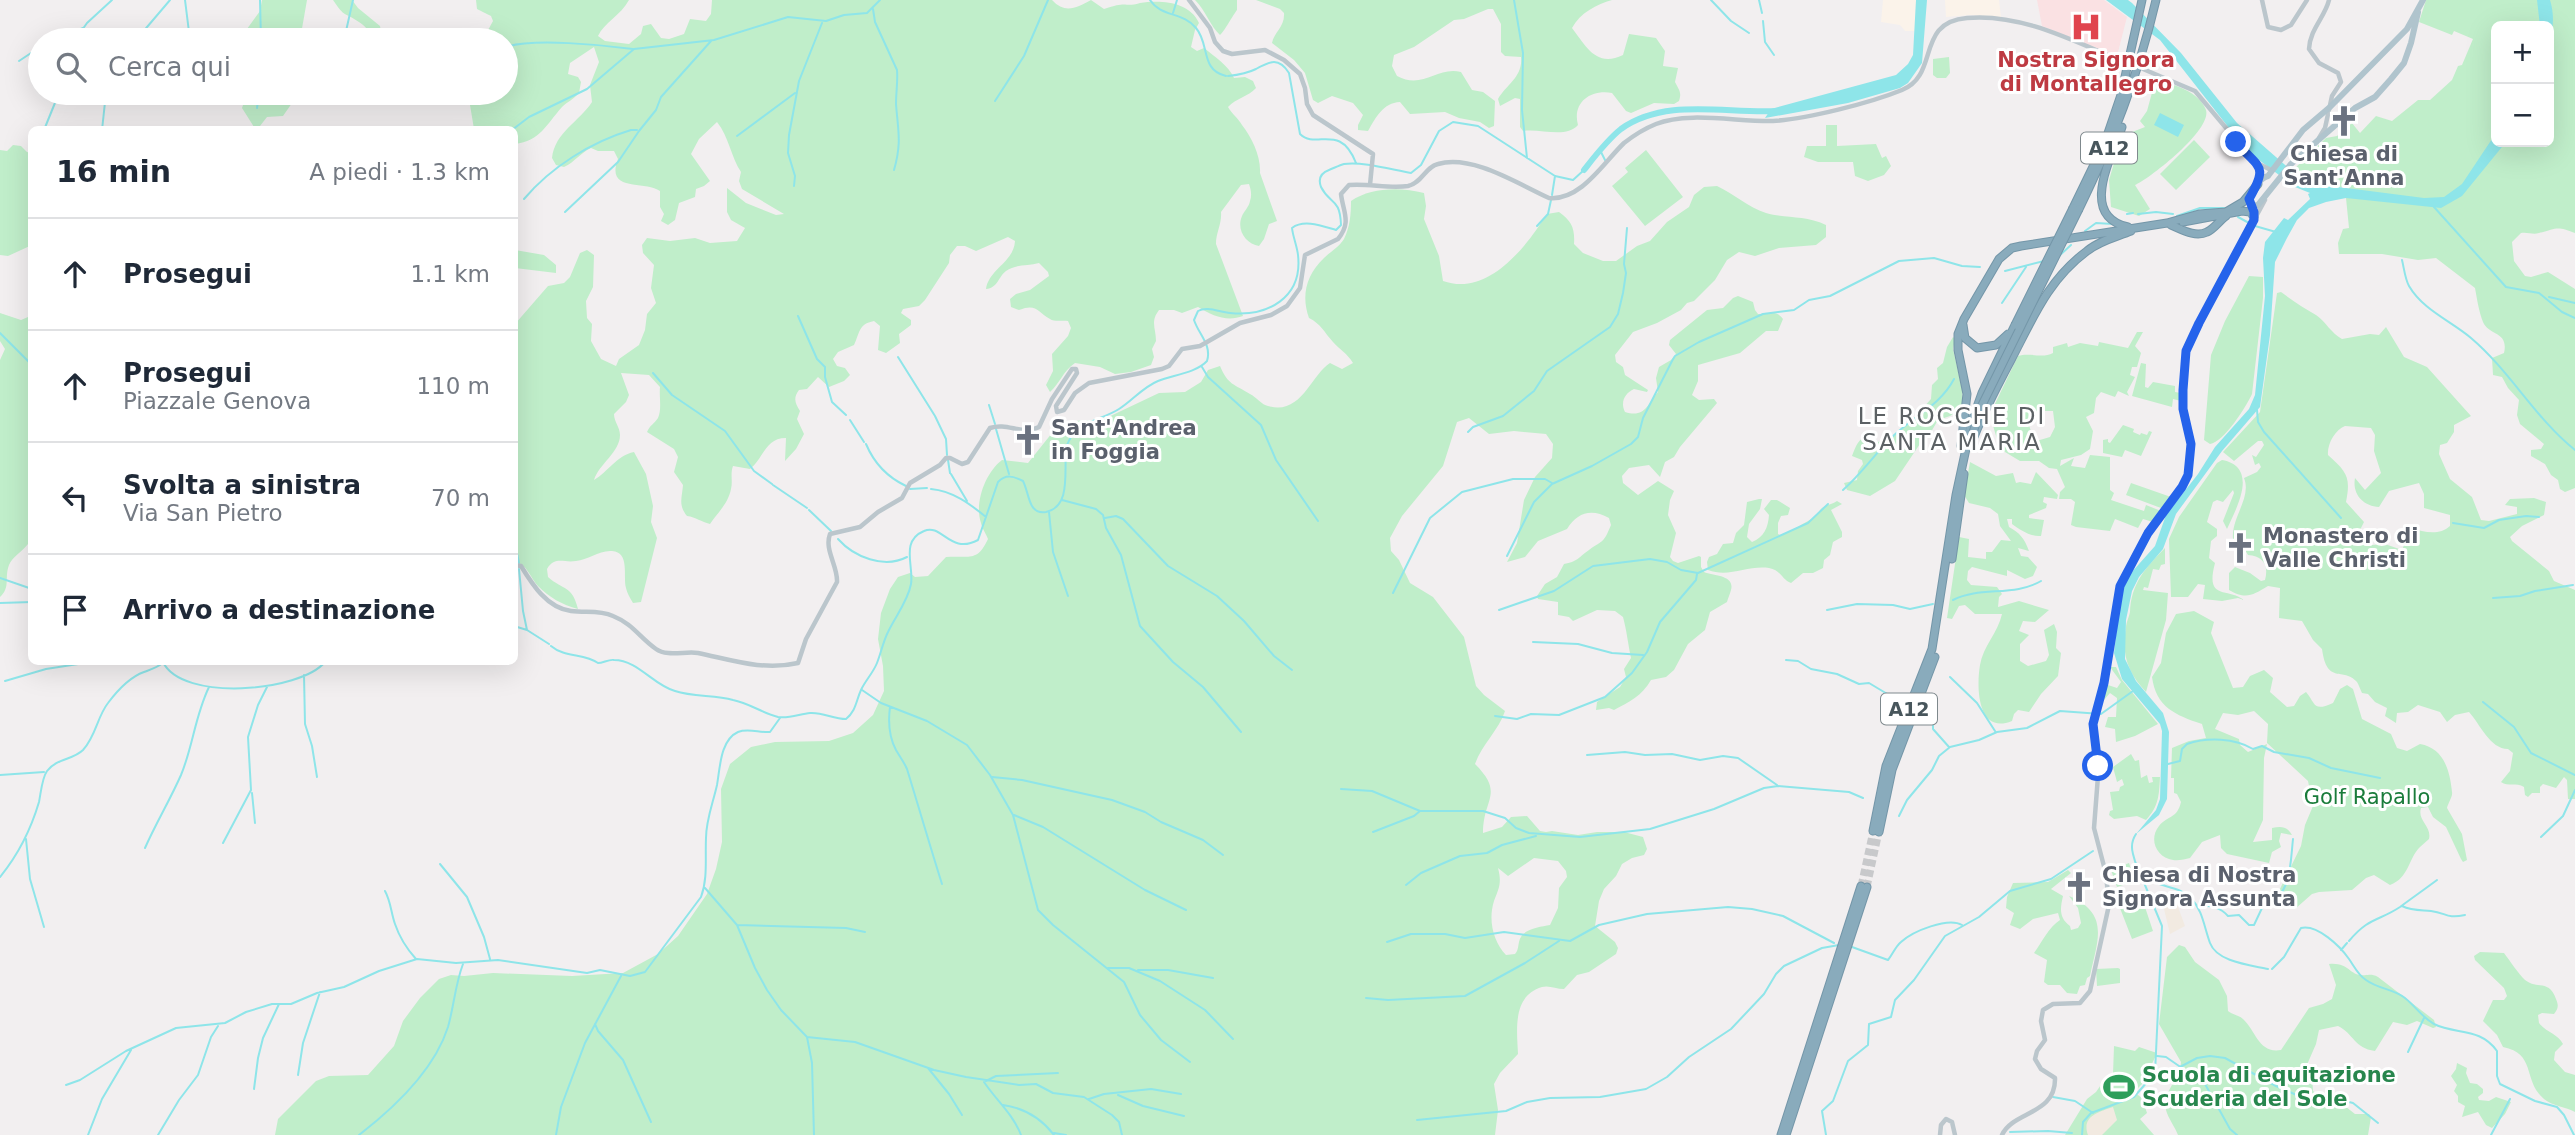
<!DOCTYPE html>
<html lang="it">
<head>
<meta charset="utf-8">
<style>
	:root { --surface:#fff; --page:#f6f6f7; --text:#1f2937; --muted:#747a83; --line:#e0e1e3 }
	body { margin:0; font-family:"DejaVu Sans",sans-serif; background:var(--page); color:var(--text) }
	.controls { position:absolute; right:21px; top:21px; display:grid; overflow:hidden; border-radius:10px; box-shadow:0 7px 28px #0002 }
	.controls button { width:63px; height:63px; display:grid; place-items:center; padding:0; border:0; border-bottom:2px solid var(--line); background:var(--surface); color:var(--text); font:35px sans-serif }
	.stop { position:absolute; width:21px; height:21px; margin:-16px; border:5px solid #2563eb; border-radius:50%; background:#fff }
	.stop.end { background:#2563eb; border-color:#fff; box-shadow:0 2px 7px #0008 }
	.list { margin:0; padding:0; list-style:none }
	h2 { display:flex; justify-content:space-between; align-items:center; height:91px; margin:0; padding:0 28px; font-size:30px }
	h2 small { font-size:23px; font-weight:400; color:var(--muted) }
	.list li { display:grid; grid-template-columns:46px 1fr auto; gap:21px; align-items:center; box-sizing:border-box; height:112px; padding:0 28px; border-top:2px solid var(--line) }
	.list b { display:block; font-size:26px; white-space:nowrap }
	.list p { margin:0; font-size:23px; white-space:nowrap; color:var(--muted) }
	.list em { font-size:23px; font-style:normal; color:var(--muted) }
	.icon { flex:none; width:38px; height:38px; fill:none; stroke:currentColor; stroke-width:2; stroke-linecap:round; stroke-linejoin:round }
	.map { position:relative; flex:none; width:2575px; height:1135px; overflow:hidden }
	.search { position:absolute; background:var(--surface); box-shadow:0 7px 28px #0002; left:28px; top:28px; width:490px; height:77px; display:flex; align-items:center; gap:18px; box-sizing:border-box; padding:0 24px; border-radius:38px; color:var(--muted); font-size:26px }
	.panel { position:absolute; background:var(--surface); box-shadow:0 7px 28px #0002; left:28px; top:126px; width:490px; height:539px; border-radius:10px }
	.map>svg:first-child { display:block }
</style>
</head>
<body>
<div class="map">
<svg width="2575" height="1135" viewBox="0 0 2575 1135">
	<rect width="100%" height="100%" fill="#f2eff0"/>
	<path fill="#fbf3ea" d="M 1883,0 L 1916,0 L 1915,31 L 1905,31 L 1900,25 L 1881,22 Z
		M 1945,0 L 1999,0 L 2001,17 L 1969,15 L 1946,17 Z"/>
	<path fill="#fae1e3" d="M 2037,0 L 2104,0 L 2127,17 L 2117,56 L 2042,26 Z"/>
	<path fill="#c0eeca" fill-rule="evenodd" d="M 262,0 L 307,0 L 300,40 L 239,40 L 260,11 Z
		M 333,0 L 352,0 L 358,8 L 380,26 L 382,36 L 376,37 C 369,33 366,26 359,22 C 343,11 346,19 333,0 Z
		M 476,0 L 629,0 C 621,15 604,23 598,36 L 605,41 L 629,44 L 641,34 L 643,26 L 651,24 L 661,38 L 669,39 L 684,34 L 690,19 L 706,21 L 711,14 L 712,0 L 1052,0 C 1065,14 1076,8 1091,0 L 1104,9 C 1130,0 1123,8 1140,3 C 1160,0 1189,1 1199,23 L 1195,30 L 1191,47 L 1197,51 L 1204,48 C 1215,57 1228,65 1234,78 L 1245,77 L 1253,81 L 1256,88 C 1248,97 1236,98 1228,107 C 1232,114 1238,118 1242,125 C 1252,138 1261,156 1260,173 L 1277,221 L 1269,224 L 1264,239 L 1259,246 C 1246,244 1236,230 1242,216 C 1244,211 1249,207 1250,201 C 1252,195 1251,190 1249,184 L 1241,185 L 1221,212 C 1222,224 1216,232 1216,244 L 1243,316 C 1227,322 1213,316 1198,307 L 1182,313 L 1174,310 L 1159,310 C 1150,322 1156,328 1156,341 L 1152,349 L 1154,357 L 1151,365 L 1131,372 L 1115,374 L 1100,367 L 1075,363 C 1063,371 1060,383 1050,392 L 1046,385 L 1053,371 L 1052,354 L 1068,336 L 1071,328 L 1068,321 C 1063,320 1054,322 1050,319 C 1037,312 1037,303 1019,310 L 1011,307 L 1010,299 L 1016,294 L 1030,290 L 1049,276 L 1048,272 L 1039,263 C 1028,266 1016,264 1006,271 C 998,277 998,288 986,289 C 989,269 1014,262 1015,241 L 1008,237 L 976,251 L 965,246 L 957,246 L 950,255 L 949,263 L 925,300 L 919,306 L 903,309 L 901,313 L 911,320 L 911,325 L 899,334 L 900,343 L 886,353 L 878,350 L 880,326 L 874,321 C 858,324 860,333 854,345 L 838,352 L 833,359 L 837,366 L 845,368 L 850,375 L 844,381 L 829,387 L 818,377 L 807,389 L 799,390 C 793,398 795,403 800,411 L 797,419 L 804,434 L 796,449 L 785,461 L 786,438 C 765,438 764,458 750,469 L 733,466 C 730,474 733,481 731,489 C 728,504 718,512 710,524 C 701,522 696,517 687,516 C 678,505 682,498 683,485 L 674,472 L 678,457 L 674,449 L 647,432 C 650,425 654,424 658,418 C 662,410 659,396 660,387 L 649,375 L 621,373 L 629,395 L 626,402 L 614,414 C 614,422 620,427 620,435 C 620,452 599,464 594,480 C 609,471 616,456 634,452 L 646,474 L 653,506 L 651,522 L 657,538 L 641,602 L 633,603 C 630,598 627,593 626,588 C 623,576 630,552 612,551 C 599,550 588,560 576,561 C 563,563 555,556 547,569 L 548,577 C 564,591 572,585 578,609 C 562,605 549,597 538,586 C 530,577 527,564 515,562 L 515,324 L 548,286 L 564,283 L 570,277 L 580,253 L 587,250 L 594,255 L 593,287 L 586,301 L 587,318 L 592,324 L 591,341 L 601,359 L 616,366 L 619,359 L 639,345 L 645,330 L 647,314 L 656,303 L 651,288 L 654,265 L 643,253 L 642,245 L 647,238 L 670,241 L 695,238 L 710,243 L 737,241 L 745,228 L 731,220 L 727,212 L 727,188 L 746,203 L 776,215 L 784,214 L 742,189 L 739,181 L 741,172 C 731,157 729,137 717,122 L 699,139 L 691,154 L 710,181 L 704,186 L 696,189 L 695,197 L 679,203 L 675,220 L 668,225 L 661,221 L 664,214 L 660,207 L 660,191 C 645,180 605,193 618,159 L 614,151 L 598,151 L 591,148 C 580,153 575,162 564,167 L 556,165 L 552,158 C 555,132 579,122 592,102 L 590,85 L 599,62 L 594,47 L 570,63 L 568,74 L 578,77 L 581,82 L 579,93 C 574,99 567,102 562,107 C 546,125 540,141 515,144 L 514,130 L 474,129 L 468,93 L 506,93 L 506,40 L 464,40 L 467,33 L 471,30 L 482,33 L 487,32 L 493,21 L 491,16 L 477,9 Z
		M 1195,0 L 1237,0 L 1237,10 C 1233,15 1224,32 1220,35 C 1210,26 1206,11 1195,0 Z
		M 1256,0 L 1612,0 C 1597,4 1580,13 1572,28 C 1586,46 1596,68 1623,55 L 1629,34 L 1656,38 L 1665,51 L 1663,66 L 1678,68 L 1675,82 C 1679,90 1682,92 1679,101 L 1674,104 L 1654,103 L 1631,113 L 1626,111 L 1612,93 C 1590,89 1572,103 1578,125 C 1566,139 1540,128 1523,131 L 1520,127 L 1520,99 L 1515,98 L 1500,106 L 1498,99 C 1507,84 1523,77 1521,57 L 1505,56 L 1501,52 L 1501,24 L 1493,9 L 1488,9 L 1464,19 L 1454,20 L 1414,47 L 1394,55 L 1392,66 L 1397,76 C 1423,90 1437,66 1461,72 L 1472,90 L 1483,92 L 1495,101 L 1494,126 L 1489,128 L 1480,122 L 1459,118 L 1445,112 L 1410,114 L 1400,102 C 1383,103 1376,117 1368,131 L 1358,130 L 1358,125 L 1363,115 L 1353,103 L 1332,96 L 1318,103 L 1313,100 L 1305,73 L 1294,60 L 1272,43 C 1274,32 1285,27 1284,13 L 1280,9 Z
		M 2426,0 L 2575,0 L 2575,233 C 2556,225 2556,229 2539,233 C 2533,235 2528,232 2521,233 L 2512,242 L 2514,261 L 2525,276 L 2531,277 L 2548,272 L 2575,289 L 2575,488 L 2565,492 L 2560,489 L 2558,480 L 2551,475 L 2545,464 L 2531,456 L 2531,450 L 2541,449 L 2544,444 L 2520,424 L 2517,415 L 2519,400 L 2508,388 L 2502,377 L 2493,375 L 2492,358 L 2504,353 C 2509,331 2489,336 2483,322 C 2479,312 2477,299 2475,288 L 2436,258 L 2418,260 L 2382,254 L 2339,254 L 2338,243 L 2343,229 L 2349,228 L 2346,198 L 2349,188 L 2323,185 L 2292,171 L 2326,138 L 2337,136 L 2352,123 L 2360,133 L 2376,116 L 2392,121 L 2418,100 L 2430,100 L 2452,80 L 2458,66 L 2462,65 L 2473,39 L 2454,31 L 2452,35 L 2419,22 ZM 2496,26 L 2549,26 L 2549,142 L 2496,142 Z
		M 1949,57 L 1950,73 L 1946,78 L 1937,78 L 1933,75 L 1933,59 Z
		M 2156,78 C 2173,85 2199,91 2206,110 C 2212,130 2149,179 2135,185 L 2150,209 L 2139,216 L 2111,207 L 2109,180 L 2122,136 L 2145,127 L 2140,121 L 2147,111 Z
		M 249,93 L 299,93 L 283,116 L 267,117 L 260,126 L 254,127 L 242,108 L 244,102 L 249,98 Z
		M 1826,125 L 1837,125 L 1837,146 L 1876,144 L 1882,158 L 1886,156 L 1891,166 L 1884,175 L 1868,181 L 1855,176 L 1853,162 L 1818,162 L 1804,157 L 1807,146 L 1826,146 Z
		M 2194,140 L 2210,157 L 2176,190 L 2160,174 Z
		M 13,145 L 21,146 L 27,152 L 31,153 L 32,245 L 8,256 L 0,255 L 0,150 L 7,151 Z
		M 1646,150 L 1683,197 L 1645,226 L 1612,186 L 1628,172 L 1625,168 Z
		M 1717,186 C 1734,194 1748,207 1766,213 C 1787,219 1805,215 1826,225 L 1826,237 L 1816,245 L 1779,248 L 1755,256 L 1739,252 L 1727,260 L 1715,280 L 1694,301 L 1687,303 L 1681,310 L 1657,323 L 1633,332 L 1615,355 L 1616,362 L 1623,367 L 1625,375 L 1648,390 L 1647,392 L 1634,389 C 1625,393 1620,402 1625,412 C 1645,418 1647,405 1658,392 L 1656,378 L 1659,367 L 1671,360 L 1676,354 L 1669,345 L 1670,340 L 1707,310 L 1723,308 L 1733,298 L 1738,296 L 1753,302 L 1755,310 L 1758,314 C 1767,315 1776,309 1783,319 L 1778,331 L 1766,331 L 1740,353 L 1698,365 L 1698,381 L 1692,395 L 1699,400 L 1714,399 L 1717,403 L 1680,447 L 1674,457 L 1665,462 L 1660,477 L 1649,465 L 1629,468 L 1622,476 L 1623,483 L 1638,495 L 1658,481 L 1674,491 L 1670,500 L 1668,515 L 1676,533 L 1670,557 L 1673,561 L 1678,563 L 1699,556 L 1701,557 L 1701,567 L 1704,572 C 1714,576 1735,575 1731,590 C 1730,594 1728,598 1727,602 L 1710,612 L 1705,630 L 1688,644 L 1674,670 L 1666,677 L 1651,680 C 1642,696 1629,702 1614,710 L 1609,708 L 1596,710 L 1597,702 L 1620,687 L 1626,677 L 1624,669 L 1631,658 C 1628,644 1627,632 1623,617 L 1615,611 L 1597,610 L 1573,621 L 1569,617 L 1558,615 L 1558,602 L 1538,599 L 1537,596 L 1545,584 L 1557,577 L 1564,564 C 1577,562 1579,557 1589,550 C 1604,539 1603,544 1611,525 L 1609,518 C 1591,508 1577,513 1567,529 L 1538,541 L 1525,557 L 1507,562 L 1517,543 L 1524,500 L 1535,477 L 1552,458 L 1553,444 L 1546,434 L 1514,431 L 1489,434 L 1469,418 L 1457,422 L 1443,466 L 1402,516 L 1390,538 L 1391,551 L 1399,560 L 1410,583 L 1433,597 L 1464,637 L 1476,686 L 1484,695 L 1505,711 C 1499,730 1482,744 1475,764 C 1505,794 1483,798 1483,833 L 1502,827 L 1511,817 L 1527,816 L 1540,831 L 1546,832 L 1552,831 L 1578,835 L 1597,832 L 1624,832 L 1643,837 L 1647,849 L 1644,855 L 1632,858 L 1622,864 L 1616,876 L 1604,889 L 1599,901 L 1595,926 L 1615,942 L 1618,948 L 1616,954 L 1589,972 L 1577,975 L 1564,989 C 1556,989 1549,985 1542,987 C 1512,996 1517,1030 1518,1054 L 1500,1073 L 1494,1084 L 1498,1110 L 1495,1135 L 275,1135 L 278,1119 L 316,1081 L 329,1076 L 368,1075 L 394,1046 L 403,1021 L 420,998 L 439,979 L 451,975 L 464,976 L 493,973 L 572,976 L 623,973 L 658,954 L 678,936 L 707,894 L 716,869 L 722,842 L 721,789 L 730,764 L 751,747 L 775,742 L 829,741 L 853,733 L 873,715 L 884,691 L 883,666 L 878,639 L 881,613 L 890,589 L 898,577 L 910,573 L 915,577 L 928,576 L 946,557 C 969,555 977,563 988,539 C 986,534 982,528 981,523 C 974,502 986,472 1002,460 L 1028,463 L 1060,423 L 1085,420 L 1102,420 L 1159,393 L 1185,392 L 1201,382 L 1208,370 L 1220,366 C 1228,385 1234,384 1250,394 C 1256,397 1262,405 1268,406 C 1301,416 1311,375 1330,363 L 1342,369 L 1353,363 C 1347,353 1340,350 1333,342 C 1324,332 1321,324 1309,318 C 1301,296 1306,275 1324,258 C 1330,252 1339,247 1344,239 C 1350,227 1351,214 1351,201 C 1371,187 1401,187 1424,193 L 1426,206 L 1424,219 L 1439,256 L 1443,281 C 1488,297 1526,247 1547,214 L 1559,212 C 1572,221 1575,229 1574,244 L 1583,253 L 1603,261 L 1616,261 L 1637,246 L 1650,241 L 1667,222 L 1689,207 L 1694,195 L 1704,187 ZM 1534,858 L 1558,861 L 1566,871 L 1567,877 L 1559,888 L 1558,908 L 1550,925 C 1539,927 1521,929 1519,942 C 1518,947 1518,951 1515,954 L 1506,955 C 1493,941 1488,920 1494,901 C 1499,888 1502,883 1498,868 L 1508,876 Z
		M 515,250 L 544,255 L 556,265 L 556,273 L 515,268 Z
		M 2249,276 L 2263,277 L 2263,298 L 2252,394 C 2246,407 2224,442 2210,444 L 2204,440 L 2211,355 L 2225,321 Z
		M 2281,292 C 2293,301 2304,308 2316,315 C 2326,322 2331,333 2342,339 L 2370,334 L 2379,335 L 2386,327 L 2404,357 L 2427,367 L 2471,416 L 2454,425 L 2454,432 L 2447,443 L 2440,445 L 2439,454 L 2450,479 L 2472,497 L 2481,520 L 2489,521 L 2517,514 L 2517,507 L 2505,505 L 2510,499 L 2534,498 L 2546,502 L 2544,515 L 2522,526 L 2510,537 L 2512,541 L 2549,571 L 2554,581 L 2575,590 L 2575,799 L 2568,799 L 2567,780 L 2564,777 L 2556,788 L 2543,784 L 2540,787 L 2540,793 L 2532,793 L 2528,797 L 2525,795 L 2524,787 C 2516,782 2508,787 2501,782 L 2510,771 L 2513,753 L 2508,749 C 2490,749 2480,724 2469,712 L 2455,715 L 2447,722 L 2440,712 L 2418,705 L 2408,712 L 2397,713 L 2396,723 L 2385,716 L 2387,708 L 2375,702 L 2368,694 L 2362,693 C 2360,689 2359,685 2357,682 C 2343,666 2327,686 2322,649 L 2313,640 L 2302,621 L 2279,618 L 2280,588 L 2268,586 C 2253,595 2246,600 2229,590 L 2229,573 L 2235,567 L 2250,573 L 2261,581 L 2265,580 C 2269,565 2263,556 2248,555 L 2242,545 L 2233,539 C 2231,517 2252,498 2244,478 L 2257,472 L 2261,467 L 2259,463 L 2255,465 L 2252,455 L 2256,457 L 2264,445 L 2262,441 L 2258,441 L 2234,461 L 2223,452 L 2260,412 L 2277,293 ZM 2345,426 L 2371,428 L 2375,435 L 2374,451 L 2381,473 L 2365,490 L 2355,478 C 2352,494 2363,506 2379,507 L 2389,491 L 2419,483 L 2424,494 L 2424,508 L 2450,515 L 2450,526 C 2439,536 2424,532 2411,528 L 2402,550 L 2385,544 L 2372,545 L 2360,530 L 2364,522 L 2346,502 C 2351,477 2347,472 2328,455 C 2327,444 2335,430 2345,426 Z
		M 0,313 L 21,320 L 28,317 L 32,313 L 31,543 L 28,544 C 22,552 12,557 9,565 C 4,578 11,587 0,597 L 0,360 L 5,349 L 0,341 Z
		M 2137,332 L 2143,332 L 2135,346 L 2141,353 L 2137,367 L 2132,367 L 2130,375 L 2135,377 L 2127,392 L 2129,396 L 2118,391 L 2115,397 L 2101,392 L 2096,398 L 2094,413 L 2086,417 L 2093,431 L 2090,449 L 2081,455 L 2061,460 L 2060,466 L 2074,458 L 2071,466 L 2085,468 L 2090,455 L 2110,457 L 2110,490 L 2114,493 L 2111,500 L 2144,511 L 2146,505 L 2161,511 L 2153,522 L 2143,519 L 2138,528 L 2115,519 L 2110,531 L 2076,527 L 2071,525 L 2075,502 L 2071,499 L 2059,499 L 2060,492 L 2065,487 L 2057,469 L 2049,468 L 2039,461 L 2020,461 L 2000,449 L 1991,419 L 1992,410 L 2018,356 C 2030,352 2042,359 2053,353 L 2053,347 L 2067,343 L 2068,347 L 2080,343 L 2098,346 L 2099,342 L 2128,348 ZM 2030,411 L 2053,411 L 2055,427 L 2050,437 L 2033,442 C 2033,430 2025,424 2030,411 Z
		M 1953,337 L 1955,339 L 1953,349 L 1962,389 L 1963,407 L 1950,416 L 1938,420 L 1931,432 L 1926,435 L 1895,481 L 1870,496 L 1847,490 L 1844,483 L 1857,480 L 1858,471 L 1863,464 L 1862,460 L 1852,456 C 1856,446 1858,438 1869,436 L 1878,442 L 1893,437 L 1914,418 L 1931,399 L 1932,385 L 1938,379 L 1937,368 L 1943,363 L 1947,347 Z
		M 2141,363 L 2146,364 L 2145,387 L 2148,388 L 2153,382 L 2175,386 L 2175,392 L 2181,393 L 2181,401 L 2173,399 L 2172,407 L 2132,396 Z
		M 2123,425 L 2134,429 L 2133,432 L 2140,435 L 2141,433 L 2147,435 L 2149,431 L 2152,432 L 2141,456 L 2125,450 L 2122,457 L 2103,453 L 2103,440 L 2108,439 L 2108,442 L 2110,443 Z
		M 2222,460 C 2260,467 2236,509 2227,529 L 2223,521 L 2234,493 L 2233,490 L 2223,502 L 2217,500 L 2213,502 L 2207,522 L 2217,529 L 2217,536 L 2211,541 L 2209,558 L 2215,563 C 2205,601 2227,587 2244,600 L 2238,598 L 2222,601 L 2203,599 L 2205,585 L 2198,584 L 2188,597 L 2171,597 L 2169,539 L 2179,517 L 2217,463 Z
		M 1970,462 L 1996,476 L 2013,473 L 2016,483 L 2020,482 L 2031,484 L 2036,472 L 2058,495 L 2057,499 L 2044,497 L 2043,502 L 2047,504 L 2046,508 L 2029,515 L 2029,518 L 2044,520 L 2041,536 C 2031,537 2020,530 2012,524 L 2012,519 L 2007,519 L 2009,527 C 2020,533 2024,538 2029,551 L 2018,548 L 2021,556 L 2028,557 L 2037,567 L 2033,576 L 2025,579 L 2007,570 L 2007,576 L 1972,567 L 1968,571 L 1967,580 L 1971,585 L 1997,587 L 2002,594 L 1999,597 L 1998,607 L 2019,601 L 2049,610 L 2035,622 L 2023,621 L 2019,631 L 2029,635 L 2020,644 L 2020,661 L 2028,666 L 2046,661 L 2049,655 L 2044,630 L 2054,624 L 2057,632 L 2056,648 L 2061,653 L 2058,676 L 2041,694 L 2029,712 L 2018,710 L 2014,714 L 2012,721 C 1978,735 1976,689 1980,665 C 1983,646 1998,633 2002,614 L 1975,614 L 1965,605 L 1959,606 L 1952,619 L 1947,618 L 1959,537 L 1969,539 L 1968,557 L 1986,559 L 1986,552 L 1992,552 L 2001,540 L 2011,541 L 2000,526 L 1998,514 L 1990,508 L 1969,503 L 1964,495 Z
		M 2131,483 L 2171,497 L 2161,508 L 2126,495 Z
		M 1759,499 L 1762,499 L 1760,509 L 1749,524 L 1747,537 L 1752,542 C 1764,537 1768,528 1769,515 L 1764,509 L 1771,500 L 1777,500 L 1790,508 L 1788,515 L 1781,516 L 1778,523 L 1778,534 L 1780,535 C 1790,533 1805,522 1815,517 C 1818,515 1819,510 1822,508 C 1826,505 1833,504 1837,501 L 1842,504 L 1831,510 L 1842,532 L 1842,537 L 1833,542 L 1830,555 L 1824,560 L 1823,568 L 1813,573 L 1803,573 L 1791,583 C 1782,580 1781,570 1769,568 C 1748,565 1729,578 1708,570 L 1707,562 L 1709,557 L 1717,554 L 1723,544 L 1733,543 L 1736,533 L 1744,525 L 1747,502 Z
		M 2165,548 L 2165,564 L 2161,565 L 2159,570 L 2153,569 L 2148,588 L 2144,587 L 2143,590 L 2168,593 L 2166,620 L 2146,692 C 2128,673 2121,654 2126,628 C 2126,623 2129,617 2130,612 C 2131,584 2145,568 2165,548 Z
		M 2194,611 L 2214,622 L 2211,633 L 2233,688 L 2243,687 L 2250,676 L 2264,670 L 2273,678 L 2270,692 L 2287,707 L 2294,706 L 2300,696 L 2306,692 C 2316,704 2313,712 2333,703 L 2340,689 L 2347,685 L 2353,689 L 2362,719 L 2391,734 L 2397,748 L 2407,751 L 2420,744 C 2444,748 2450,771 2452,792 C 2453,796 2448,803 2447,808 L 2462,834 L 2467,860 L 2463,862 L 2461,859 L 2446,827 L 2433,817 L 2428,807 L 2421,808 C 2417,821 2432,826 2429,839 C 2426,842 2423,844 2420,847 C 2408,859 2409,878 2390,885 L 2374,875 L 2366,878 L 2352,890 L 2319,892 L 2312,894 L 2295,909 L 2281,904 L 2278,893 L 2301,846 L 2305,825 L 2313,806 L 2308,781 L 2267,743 L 2268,724 L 2254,711 L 2238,715 L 2223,713 L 2215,729 L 2239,739 L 2240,745 L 2248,752 L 2267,744 L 2264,758 L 2263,820 L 2253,842 L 2272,840 L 2272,828 C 2281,826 2287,826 2292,835 L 2281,833 L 2279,841 L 2281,847 L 2272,852 L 2269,863 L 2227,854 L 2221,848 L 2220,835 L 2202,842 L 2190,858 C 2185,859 2179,861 2173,860 C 2157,858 2148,840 2159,826 C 2168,815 2177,819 2181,802 L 2177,794 L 2174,793 L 2174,778 L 2171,778 L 2172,748 L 2189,741 L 2206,738 L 2202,724 C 2175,715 2156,707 2152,677 L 2161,663 L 2166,633 L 2176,614 Z
		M 2110,667 L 2116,667 L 2122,680 L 2158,724 L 2135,736 L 2116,742 L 2115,729 L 2105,727 L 2108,717 L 2116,717 L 2117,698 L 2110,693 L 2104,700 L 2102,698 L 2105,684 L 2117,688 L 2121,682 Z
		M 2131,754 L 2135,761 L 2139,760 L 2141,778 L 2147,775 L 2149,783 L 2153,782 L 2152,777 L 2160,777 C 2159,795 2159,806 2146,820 L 2137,816 L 2114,819 L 2109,815 L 2110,811 L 2113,810 L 2110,792 L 2119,791 L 2120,787 L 2124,785 L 2122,779 L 2117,782 L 2113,767 Z
		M 2129,863 L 2135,881 L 2117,887 L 2111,870 Z
		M 2068,870 L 2071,873 L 2051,889 L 2063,896 C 2060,909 2059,918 2070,926 L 2071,930 L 2078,928 L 2081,923 L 2078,908 L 2069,896 C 2111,914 2097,941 2090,976 L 2087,978 L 2085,985 L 2080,986 L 2077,994 L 2067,993 L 2060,985 L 2048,985 L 2044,982 L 2047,960 L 2034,953 C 2042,942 2049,927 2060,920 L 2058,913 L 2033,919 L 2020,929 L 2010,925 L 2014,913 L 2006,908 L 2007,897 L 2013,883 L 2048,882 Z
		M 2137,894 L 2141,895 L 2153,931 L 2132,939 L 2118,903 L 2119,901 Z
		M 2179,945 L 2185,947 L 2195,962 L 2219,980 L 2227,996 L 2228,1011 C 2233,1015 2239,1015 2243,1019 C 2256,1031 2259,1054 2281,1050 L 2309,1008 L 2323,1004 L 2332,999 L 2336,985 L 2329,964 C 2348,962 2350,975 2361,975 C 2369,976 2370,973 2378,977 L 2434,1020 L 2436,1027 L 2433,1028 L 2417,1021 L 2407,1025 L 2393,1022 L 2375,1051 C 2354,1048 2354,1034 2338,1026 L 2319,1030 L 2316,1044 L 2306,1067 L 2312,1076 L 2313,1091 L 2322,1098 L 2336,1099 L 2355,1114 L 2369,1114 L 2371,1117 L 2368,1135 L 2178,1135 C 2175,1127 2168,1118 2166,1110 C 2162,1091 2180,1080 2181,1062 L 2159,1024 L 2167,957 Z
		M 2480,952 L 2504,953 C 2510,961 2518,973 2525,980 C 2538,990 2549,979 2556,999 C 2559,1006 2558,1009 2554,1014 L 2542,1013 L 2538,1015 L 2539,1023 C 2546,1032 2558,1034 2563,1044 L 2555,1052 L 2554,1060 L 2565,1072 L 2575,1075 L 2575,1112 C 2566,1107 2552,1106 2544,1099 C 2522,1080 2537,1054 2503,1047 L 2497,1035 L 2483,1021 L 2493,1000 L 2504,1000 L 2507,996 L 2504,988 L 2475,960 L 2474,956 Z
		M 2118,968 L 2120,969 L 2120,983 L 2097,986 L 2096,969 Z
		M 2114,1046 L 2135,1051 L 2139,1047 L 2157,1053 L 2143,1083 L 2134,1092 L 2142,1098 L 2147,1113 L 2140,1119 L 2154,1135 L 2065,1135 L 2087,1099 L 2096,1092 L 2107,1076 L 2113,1074 Z
		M 2457,1063 L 2467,1068 L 2466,1073 L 2470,1083 L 2477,1084 L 2483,1089 L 2483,1093 L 2478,1097 L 2479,1100 L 2489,1101 L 2496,1097 L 2511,1102 L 2505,1114 L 2492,1128 L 2486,1125 L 2478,1112 L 2462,1117 L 2465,1106 L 2458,1102 L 2458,1096 L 2454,1091 L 2457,1085 L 2451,1076 L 2456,1069 Z"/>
	<path fill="#f2eae1" d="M 2160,892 L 2174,896 L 2185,926 L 2170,934 Z
		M 2113,1107 L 2117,1120 L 2102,1135 L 2088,1135 C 2081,1116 2099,1112 2113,1107 Z"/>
	<path fill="#8ee5e9" d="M 1916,0 L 1927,0 L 1922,63 L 1908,83 L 1900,88 L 1848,103 L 1765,118 L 1771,109 L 1896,75 L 1908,64 L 1913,55 Z
		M 2106,0 L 2128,0 L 2132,3 L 2181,53 L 2237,123 L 2292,171 L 2305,178 L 2323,185 L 2424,198 L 2444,197 L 2462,184 L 2496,133 L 2496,142 L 2506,142 L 2462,196 L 2441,208 L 2346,198 L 2326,202 L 2309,208 L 2297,220 L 2287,238 L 2275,262 L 2270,335 L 2260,407 L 2222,451 L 2176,514 L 2163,549 L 2139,577 L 2132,591 L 2126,620 L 2125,659 L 2136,681 L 2163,713 L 2169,732 L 2167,799 L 2159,815 L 2136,834 L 2156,810 L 2160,799 L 2162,731 L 2160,724 L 2122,679 L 2114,653 L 2121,592 L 2131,573 L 2155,546 L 2166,515 L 2198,474 L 2215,447 L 2249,409 L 2255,395 L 2265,296 L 2263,258 L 2265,242 L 2284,218 L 2288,220 L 2310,199 L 2308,194 L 2310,193 L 2295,187 L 2247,151 L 2160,40 Z
		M 2537,0 L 2550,0 C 2555,16 2553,30 2549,46 L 2549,26 L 2540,26 Z
		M 2160,113 L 2184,125 L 2178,137 L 2154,125 Z"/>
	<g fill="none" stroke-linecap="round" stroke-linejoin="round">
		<path stroke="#8ee5e9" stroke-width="2" d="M 185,0 L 190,40
			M 260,0 L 261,40
			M 1150,0 C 1161,17 1183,12 1196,28 C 1210,44 1200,70 1226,76
			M 1514,0 L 1523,53 L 1522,110 L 1527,158
			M 1711,0 L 1731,21 L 1749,33
			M 1759,0 L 1762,13
			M 873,9 L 875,22 L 897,70 C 898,81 896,92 896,104 C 898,131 902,142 894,170
			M 1173,13 L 1177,0
			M 1763,21 L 1765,42 L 1774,55
			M 55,40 L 83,28
			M 75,40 L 87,23 L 112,0
			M 136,40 L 170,0
			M 344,40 L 353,0
			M 506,47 C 533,38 604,45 633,49
			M 19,61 L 40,47
			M 1228,76 C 1237,75 1248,73 1256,69 C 1270,61 1279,57 1289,73 L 1300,134 C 1316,150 1340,122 1356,163
			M 40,79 L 40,78
			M 995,101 L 1024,56 L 1048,0
			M 174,102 L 178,93
			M 333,102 L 334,93
			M 257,108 L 259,93
			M 44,130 L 59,93
			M 102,130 L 106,93
			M 512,130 L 529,117 L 587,89 L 634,49 L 714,40 L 788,17 L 826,21 L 844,15 L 867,13 L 880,0
			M 737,136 L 795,93
			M 2523,145 L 2523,146
			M 1600,150 L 1605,160
			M 794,186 L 795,176 L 788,153 L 789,135 L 799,81 L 822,23
			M 1552,195 L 1555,176
			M 524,199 C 551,167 591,142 631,130 L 637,130
			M 2434,207 L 2506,287 L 2539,293 L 2562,312 L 2575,318
			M 565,212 L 618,162 L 639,131 L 656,110 L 661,97 L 711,41
			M 2127,214 L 2133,213
			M 2138,214 L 2156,212 L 2173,214
			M 2177,216 L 2200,208 L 2226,208
			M 2238,217 L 2249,223
			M 1537,226 L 1548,214 L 1551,200
			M 2255,226 L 2276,232
			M 2085,231 L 2096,223 L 2113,224
			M 2059,256 L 2071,245
			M 2402,260 C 2404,268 2405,279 2409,286 C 2423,310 2451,321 2471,338 C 2510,371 2535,418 2575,450
			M 2005,271 L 2044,261
			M 2549,297 L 2575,303
			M 2002,303 L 2026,267
			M 798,316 L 817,359 L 825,367 L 825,377 L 832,402 L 846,415
			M 0,333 L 32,365
			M 898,357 L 935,416 L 946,439 L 947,455
			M 1202,367 L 1208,377 L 1261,425 L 1276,460 L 1318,521
			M 653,373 L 672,395 L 725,431 L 754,471 L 772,484
			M 989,405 L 995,424
			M 2257,410 L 2258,422 L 2264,432 L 2341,518
			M 850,420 L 864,442
			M 996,429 L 1009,474
			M 1468,432 L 1473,427 L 1503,416 L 1534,391 L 1547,371 L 1610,327 L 1618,314 L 1623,293 L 1626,273 L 1624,264 L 1627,228
			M 866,444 C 874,463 887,477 906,486
			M 948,460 L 950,473
			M 951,474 L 967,501
			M 773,485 L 807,508
			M 910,489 L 927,488
			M 931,489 C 953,491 970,504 986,517
			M 1843,490 C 1861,474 1875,454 1891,438 C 1912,417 1940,406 1954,379
			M 1062,500 L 1096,509 L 1103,515 L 1106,528 L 1121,555 L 1140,626 L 1173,662 L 1203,687 L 1241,732
			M 809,510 L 831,531
			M 1049,512 L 1053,552 L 1068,596
			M 1105,518 L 1116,516 L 1123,519 L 1168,566 L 1217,596 L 1244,621 L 1274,656 L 1292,670
			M 2453,523 L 2484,528 L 2499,520 L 2526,516 L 2539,517
			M 514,538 L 519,563
			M 838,539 C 854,557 884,569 907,557
			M 1507,556 L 1534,502 L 1552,484 L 1592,466 L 1631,444 L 1638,437 L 1643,418 L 1672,361 L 1675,356 L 1699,342 L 1763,314 L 1794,310 L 1809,300 L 1830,296 L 1899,261 L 1934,258 L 1962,266 L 1980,267
			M 519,569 L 523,611 L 527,630
			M 0,578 L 32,589
			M 1393,593 L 1430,518 L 1462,492 L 1513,479 L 1545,479 L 1552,483
			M 2493,598 L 2520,596 L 2535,591 L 2573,585
			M 1953,600 C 1980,586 2014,597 2041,581
			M 0,603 L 32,602
			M 1499,610 L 1554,591 L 1593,566 L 1650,559 L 1667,562 L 1681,570 L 1698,573 L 1808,523 L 1828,504
			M 1827,610 L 1857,604 L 1893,605 L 1910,609 L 1933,604
			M 514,626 L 527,630 L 549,644
			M 1533,642 L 1578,644 L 1612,653 L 1643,655
			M 551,646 C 565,658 584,653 598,663 C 603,663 609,659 614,660 C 638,660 653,685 675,691 C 693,697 714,695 733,700 C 749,703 762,713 778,717 C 788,719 800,714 810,713 C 823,712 833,719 846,719 C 856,711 856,701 861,690 C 865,681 873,673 877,663 C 881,653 883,642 888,632 C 895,617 908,601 911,584 C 914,566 900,541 924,531 C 942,523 950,555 978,540 L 998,482 C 1006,474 1013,476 1023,481 C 1027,489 1028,499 1032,506 C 1035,511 1040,513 1046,512 C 1074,506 1062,464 1067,445 C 1069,440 1072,435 1076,431 C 1088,420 1105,418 1119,409 C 1132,401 1143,387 1158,381 C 1173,375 1196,373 1207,361 C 1212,345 1199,335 1194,320 L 1198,311 C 1207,306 1219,312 1230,313 C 1267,317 1303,298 1298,255 C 1297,246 1293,237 1292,228 C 1304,219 1322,226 1336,230 L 1341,225 C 1340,197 1330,205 1321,187 C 1318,179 1321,173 1329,170 C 1334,168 1340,165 1344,164 C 1362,161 1393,170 1411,173 L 1421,165 L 1439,131 L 1453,122 L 1478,126 L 1555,176 L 1573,180 L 1584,170
			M 1786,660 L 1798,661 L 1811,669 L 1837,674 L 1859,684 L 1869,683 L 1904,704
			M 150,662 L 159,664
			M 163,662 C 182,702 300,692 325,662
			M 304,675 L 305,724 L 312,746 L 317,777
			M 1950,677 L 1977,703 L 1995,731
			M 5,681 L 46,669 L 91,662
			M 862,690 L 881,703 L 927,721 L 967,745 L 990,775 L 1013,815 L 1038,910 L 1053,925 L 1124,982 L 1140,1015 L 1161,1040 L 1190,1062
			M 2483,702 L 2514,727 L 2531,753 L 2575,775
			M 890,707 C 888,722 889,737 896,750 C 900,757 904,762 907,769 C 919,808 930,846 942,884
			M 1918,714 L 1933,723 L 1933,729 L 1949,747
			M 1495,716 L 1517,719 L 1531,714 L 1559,715 L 1605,697 L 1632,673 L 1647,652 L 1660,622 L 1696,580 L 1697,574
			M 1587,755 L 1625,752 L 1645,755 L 1672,754 L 1700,760 L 1723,756 L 1738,758 L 1777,785
			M 2168,764 L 2180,761 L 2182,749 L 2187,744 C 2207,737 2235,738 2253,749 L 2262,746 L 2274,752 L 2309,758 L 2331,768 L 2380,778
			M 0,775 L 44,772
			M 992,777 L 1022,780 L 1112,800 L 1145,812 L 1161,822 L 1203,840 L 1223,855
			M 1341,789 L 1372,791 L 1420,811 L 1483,811 L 1505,818 L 1516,828 L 1529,833 L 1580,837 L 1650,829 L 1714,809 L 1764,788 L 1778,786 L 1849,792 L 1863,798
			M 252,793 L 255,823
			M 1014,815 L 1043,827 L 1145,890 L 1186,910
			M 1899,816 L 1907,800 L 1932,770 L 1939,756 L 1950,747 L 1979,740 L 1997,732 L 2027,728 L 2060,711 L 2101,714 L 2133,691
			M 1373,832 L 1414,816 L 1420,811
			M 2136,834 C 2132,840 2131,847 2133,854 C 2141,893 2174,880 2191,898 C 2203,911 2204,927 2210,943 C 2217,962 2250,965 2268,969
			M 2541,837 L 2563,816 L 2575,790
			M 26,839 L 30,879 L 44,927
			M 223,843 L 251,790 L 248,737 L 258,705 L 267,687
			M 145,848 C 156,823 170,800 181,775 C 193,746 195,716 209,687
			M 440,864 L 467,897 L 484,937 L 490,959
			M 0,877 C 18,855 31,829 39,802 C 41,792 42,778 47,771 C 57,758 73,760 83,750 C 96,736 97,717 108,703 C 117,691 130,677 144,672 C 152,669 156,668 163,663
			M 1406,885 L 1421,873 L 1460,856 L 1487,853 L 1502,845 L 1536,836
			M 705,888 L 737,925 L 755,968 L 767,990 L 781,1010 L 807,1037 L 812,1063 L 814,1135
			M 385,891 C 391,902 391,913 395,924 C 399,936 407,949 416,959
			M 2402,906 C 2412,911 2421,910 2431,911 C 2447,913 2446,919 2465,915
			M 2199,907 C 2210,904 2221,908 2228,916 L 2239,915 L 2249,925 L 2254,925 L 2262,908 C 2292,896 2290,866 2293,839
			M 737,925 L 846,928 L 865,932
			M 2349,941 C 2369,917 2379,921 2400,907 C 2412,898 2425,889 2437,880
			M 1387,942 L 1411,934 L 1445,934 L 1465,938 L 1504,932 L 1570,941 L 1599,925 L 1647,914 L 1728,907 L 1752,909 L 1783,916 L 1834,943
			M 1852,947 L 1888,960 C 1893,954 1895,947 1901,942 C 1913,931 1948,917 1962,925
			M 2341,950 L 2347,943
			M 1108,968 L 1129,968 L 1160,981 L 1205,1010 L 1233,1039
			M 2272,969 L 2284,957 L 2301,928 C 2317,924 2340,946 2349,959 C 2354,966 2358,975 2366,980 C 2378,989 2394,989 2405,998 C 2415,1006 2423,1018 2434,1024 C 2456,1035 2480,1027 2497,1051 L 2497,1076 L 2500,1084 L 2535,1101 L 2557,1107 L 2564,1115 L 2574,1135
			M 1138,970 L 1168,970 L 1213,978
			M 1366,998 L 1388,1000 L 1465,996 L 1525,963 L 1559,941
			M 595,1024 L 598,1031 L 623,1060 L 651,1122
			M 807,1037 L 855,1042 L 934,1070 L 966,1077 L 1019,1085 L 1036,1084 L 1053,1093 L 1084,1097 L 1112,1115 L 1119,1122 L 1122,1135
			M 2408,1052 L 2424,1018
			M 2157,1056 L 2166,1057 L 2205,1084 L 2230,1129 L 2237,1135
			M 2180,1067 L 2197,1058 L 2210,1056 L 2225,1058 L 2276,1086 L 2310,1101 L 2329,1097 L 2353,1103 L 2378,1123
			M 928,1068 L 949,1094 L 962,1115
			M 298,1075 L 303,1043 L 320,992
			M 986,1081 L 996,1076 L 1058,1073
			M 984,1082 C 996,1100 1013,1114 1021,1135
			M 66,1085 L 80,1080 L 126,1051 L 176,1028 L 225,1023 L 246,1012 L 272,1004 L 291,1004 L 317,993 L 344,987 L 379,971 L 417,959 L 456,963 L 498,960 L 587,973 L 600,970 L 630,976 L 645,972 L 701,897 C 708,878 705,858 706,838 C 706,820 713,803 717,785 C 720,769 720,740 738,732 C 748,728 760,733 770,732 L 780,718
			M 254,1089 L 258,1058 L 263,1038 L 279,1004
			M 1118,1095 L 1143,1106 L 1184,1116
			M 2053,1097 L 2075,1101 L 2093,1113
			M 1089,1099 L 1104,1094 L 1151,1089 L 1181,1094
			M 1003,1105 C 1024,1108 1041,1118 1054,1135
			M 1417,1120 L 1506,1111 L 1527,1102 L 1550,1098 L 1600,1097 L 1646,1089 L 1667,1077 L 1689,1057 L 1731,1029 L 1764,994 L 1776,974 L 1784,966 L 1822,948 L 1839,945
			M 2010,1132 L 2048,1131 L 2072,1133
			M 1054,1133 L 1066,1135
			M 88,1135 L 102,1099 L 131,1050
			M 158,1135 L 179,1100 L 198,1075 L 211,1037 L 218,1026
			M 359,1135 C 394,1108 434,1071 448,1027 C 454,1006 455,985 463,964
			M 556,1135 L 561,1107 L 585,1043 L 621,976
			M 1826,1135 L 1822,1111 L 1833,1101 L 1848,1061 L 1868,1045 L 1869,1024 L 1891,1017 L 1895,1000 L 1914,980 L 1945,936 L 1979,917 L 2010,891 L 2051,879 L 2093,851
			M 2082,1135 L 2083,1122 L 2091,1113 L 2134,1097 L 2155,1073 L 2162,926 L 2140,873
			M 2491,1135 L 2510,1099"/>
		<path stroke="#8ee5e9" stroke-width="6" d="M 1584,170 C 1595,156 1607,140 1621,129 C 1666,97 1726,114 1777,111"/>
		<path stroke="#c8c9cb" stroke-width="7" stroke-dasharray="7 3.5" stroke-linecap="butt" d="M 1861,886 L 1873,831
			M 1867,887 L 1879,832"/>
		<defs>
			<path id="motorway" d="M 2122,127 C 2112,157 2078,216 2128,227
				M 2073,208 L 2105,142 L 2121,95 L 2142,0
				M 2079,209 C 2113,139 2138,77 2156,0
				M 2183,222 L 2242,211 L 2250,212 L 2254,217
				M 2171,225 C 2181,229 2195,238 2207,232 C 2214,229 2219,221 2226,216
				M 1963,325 L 1965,338 L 1977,348 L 1996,345 L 2008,334
				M 1961,446 L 1967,394 L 1958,350 L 1958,334 L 1964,319 L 1999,259 L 2012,248 L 2021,246 L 2167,223 L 2199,214 L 2226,212 L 2243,202 L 2258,184
				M 1970,447 C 1981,417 1996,388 2011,360 C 2033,318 2048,280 2087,251 C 2099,241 2116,237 2131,231
				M 1952,559 L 1964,474
				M 1873,831 L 1886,766 L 1932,649 L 1956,495 L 1972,421 L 1982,393 L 2015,325
				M 1879,832 L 1892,770 L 1935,657
				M 1781,1135 L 1861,886
				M 1786,1135 L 1867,887"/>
		</defs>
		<use href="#motorway" stroke="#7496a8" stroke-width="9"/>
		<path stroke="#bbc6cc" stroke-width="4.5" d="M 1189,0 L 1210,28 L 1215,42 L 1223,51 L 1232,54 L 1265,50 L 1284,60 L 1300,74 L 1305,88 L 1307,104 L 1313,115 L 1373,154 L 1370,185
			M 2262,0 L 2268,27 L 2281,30 L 2291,25 L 2307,0
			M 2143,69 L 2195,91 L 2258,166 L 2261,180
			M 2319,138 L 2325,128 L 2332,96 L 2341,82 L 2338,73 L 2319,63 L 2309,49 C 2310,29 2325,17 2329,0
			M 2257,163 L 2271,170
			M 514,565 L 521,566 C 532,584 547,608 571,611 C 586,613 599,610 613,616 C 633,624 640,638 656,649 C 667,657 685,651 698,653 C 732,660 763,671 798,663 L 806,639 L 837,582 C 838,566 824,550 830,534 L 860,527 L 878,512 L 902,498 L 910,483 L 940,465 L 946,458 L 950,458 L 962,464 L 968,462 L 990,428 C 1008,422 1022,436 1039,427 L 1052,399 L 1072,369 L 1076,369 L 1077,373 L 1056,406 L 1057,412 L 1064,410 L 1075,393 L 1089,383 L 1162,369 L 1169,366 L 1182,349 L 1200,346 L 1240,323 L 1271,315 L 1287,306 L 1300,288 L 1305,255 L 1338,239 C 1352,222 1343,212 1341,194 L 1349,185 C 1368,183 1389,189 1408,186 C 1422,183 1425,167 1438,164 C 1472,154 1518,184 1549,198 C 1581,201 1604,162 1624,143 C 1633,136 1646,128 1656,124 C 1688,111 1738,122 1773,121 C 1807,119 1870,103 1902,90 C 1940,75 1915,22 1967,18 C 2022,13 2075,42 2124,62
			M 1940,1135 L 1941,1125 L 1946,1119 L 1952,1122 L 1955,1135
			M 2002,1135 C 2013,1111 2056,1115 2055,1078 L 2041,1069 L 2035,1059 L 2037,1051 L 2045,1040 L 2041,1021 L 2043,1010 L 2053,1004 L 2080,1003 L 2090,991 L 2109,905 L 2106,874 L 2094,828 L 2098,776 L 2093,725 L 2103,683 L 2118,593 L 2144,540 L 2182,487 L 2188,475 L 2191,444 L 2184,409 L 2183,390 L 2186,351 L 2213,296 L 2265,200"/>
		<path stroke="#b0c4cd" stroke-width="6" d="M 2268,176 C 2259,178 2251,193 2249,201 L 2252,206 L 2258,205 L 2291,164 L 2355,108 L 2375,97 L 2391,79 L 2404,63 L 2411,43 L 2418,12
			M 2268,176 L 2303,130 L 2330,107 L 2407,29 L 2423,0"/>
		<use href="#motorway" stroke="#89abbc" stroke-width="7"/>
		<defs>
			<path id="motorway-bridge" d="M 2015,325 L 2073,208
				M 1971,439 L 1981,407 L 2079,209"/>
		</defs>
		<use href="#motorway-bridge" stroke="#7496a8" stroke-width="9" stroke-linecap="butt"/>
		<use href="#motorway-bridge" stroke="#89abbc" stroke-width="7"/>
	</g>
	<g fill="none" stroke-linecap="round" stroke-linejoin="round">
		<path stroke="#2563eb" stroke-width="9" d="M 2098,766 L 2093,724 L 2104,683 L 2120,586 L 2148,533 L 2182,487 L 2188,475 L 2191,444 L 2183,409 L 2183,390 L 2186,351 L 2199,323 L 2254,220 L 2254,212 L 2249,199 C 2269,164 2259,169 2236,142"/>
	</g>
	<defs>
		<symbol id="hospital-bare" viewBox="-9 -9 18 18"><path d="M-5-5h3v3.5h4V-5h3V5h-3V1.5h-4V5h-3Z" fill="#e0444e" stroke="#fff" stroke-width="2.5" paint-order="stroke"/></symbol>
		<symbol id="church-bare" viewBox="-9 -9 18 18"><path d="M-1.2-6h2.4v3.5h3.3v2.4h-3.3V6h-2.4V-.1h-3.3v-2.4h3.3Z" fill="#6b7280" stroke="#fff" stroke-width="2.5" paint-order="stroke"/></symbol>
		<symbol id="stadium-bare" viewBox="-9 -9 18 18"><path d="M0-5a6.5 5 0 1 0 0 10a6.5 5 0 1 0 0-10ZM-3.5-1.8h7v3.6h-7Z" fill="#2e9e5b" stroke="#fff" stroke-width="2.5" paint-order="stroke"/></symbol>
	</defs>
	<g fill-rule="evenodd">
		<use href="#hospital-bare" x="2064" y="5" width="44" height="44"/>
		<use href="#church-bare" x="2322" y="99" width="44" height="44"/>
		<use href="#church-bare" x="1006" y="418" width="44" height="44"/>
		<use href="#church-bare" x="2218" y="526" width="44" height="44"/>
		<use href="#church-bare" x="2057" y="865" width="44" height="44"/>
		<use href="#stadium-bare" x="2097" y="1065" width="44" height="44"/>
	</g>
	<g text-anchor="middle" stroke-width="6" stroke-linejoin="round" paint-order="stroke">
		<g fill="#fff" stroke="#7f898d" stroke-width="2">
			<rect x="2081" y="132.5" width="56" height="31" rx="5"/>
			<rect x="1881" y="693.5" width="56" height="31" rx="5"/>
		</g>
		<g font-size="19" font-weight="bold" fill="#48565c">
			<text x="2109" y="155">A12</text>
			<text x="1909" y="716">A12</text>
		</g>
		<g font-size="21" font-weight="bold" fill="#be3a42" stroke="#fff">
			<text x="2086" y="67">Nostra Signora<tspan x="2086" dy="24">di Montallegro</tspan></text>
		</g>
		<g font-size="21" font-weight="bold" fill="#5b616d" stroke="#fff" text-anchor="start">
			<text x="2344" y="161" text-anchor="middle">Chiesa di<tspan x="2344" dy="24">Sant'Anna</tspan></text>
			<text x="1051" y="435">Sant'Andrea<tspan x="1051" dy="24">in Foggia</tspan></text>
			<text x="2263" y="543">Monastero di<tspan x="2263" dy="24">Valle Christi</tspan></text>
			<text x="2102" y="882">Chiesa di Nostra<tspan x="2102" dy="24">Signora Assunta</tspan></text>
		</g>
		<g font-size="21" fill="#1a7c3b" stroke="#fff">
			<text x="2367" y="804">Golf Rapallo</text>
		</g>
		<g font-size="21" font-weight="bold" fill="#27864d" stroke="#fff" text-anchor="start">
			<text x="2142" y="1082">Scuola di equitazione<tspan x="2142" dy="24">Scuderia del Sole</tspan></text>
		</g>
		<g font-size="23" letter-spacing="2" fill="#5c6164" stroke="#fff">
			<text x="1952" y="424">LE ROCCHE DI<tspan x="1952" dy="26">SANTA MARIA</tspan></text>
		</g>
	</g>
</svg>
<div class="controls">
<button>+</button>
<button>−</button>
</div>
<div class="stop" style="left:2098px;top:766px"></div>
<div class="stop end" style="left:2236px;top:142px"></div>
<div class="search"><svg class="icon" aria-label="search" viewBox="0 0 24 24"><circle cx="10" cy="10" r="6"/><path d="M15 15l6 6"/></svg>Cerca qui</div>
<section class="panel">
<h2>16 min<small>A piedi · 1.3 km</small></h2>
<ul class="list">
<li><svg class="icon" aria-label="ahead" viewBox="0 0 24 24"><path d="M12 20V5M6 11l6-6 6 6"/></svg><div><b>Prosegui</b></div><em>1.1 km</em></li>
<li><svg class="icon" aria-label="ahead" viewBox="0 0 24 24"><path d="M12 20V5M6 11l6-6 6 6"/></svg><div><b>Prosegui</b><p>Piazzale Genova</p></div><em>110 m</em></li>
<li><svg class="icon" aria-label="left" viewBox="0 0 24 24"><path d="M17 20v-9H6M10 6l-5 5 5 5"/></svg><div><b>Svolta a sinistra</b><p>Via San Pietro</p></div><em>70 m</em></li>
<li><svg class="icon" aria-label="arrive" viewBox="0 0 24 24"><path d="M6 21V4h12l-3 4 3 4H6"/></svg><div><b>Arrivo a destinazione</b></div></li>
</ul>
</section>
</div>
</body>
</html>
